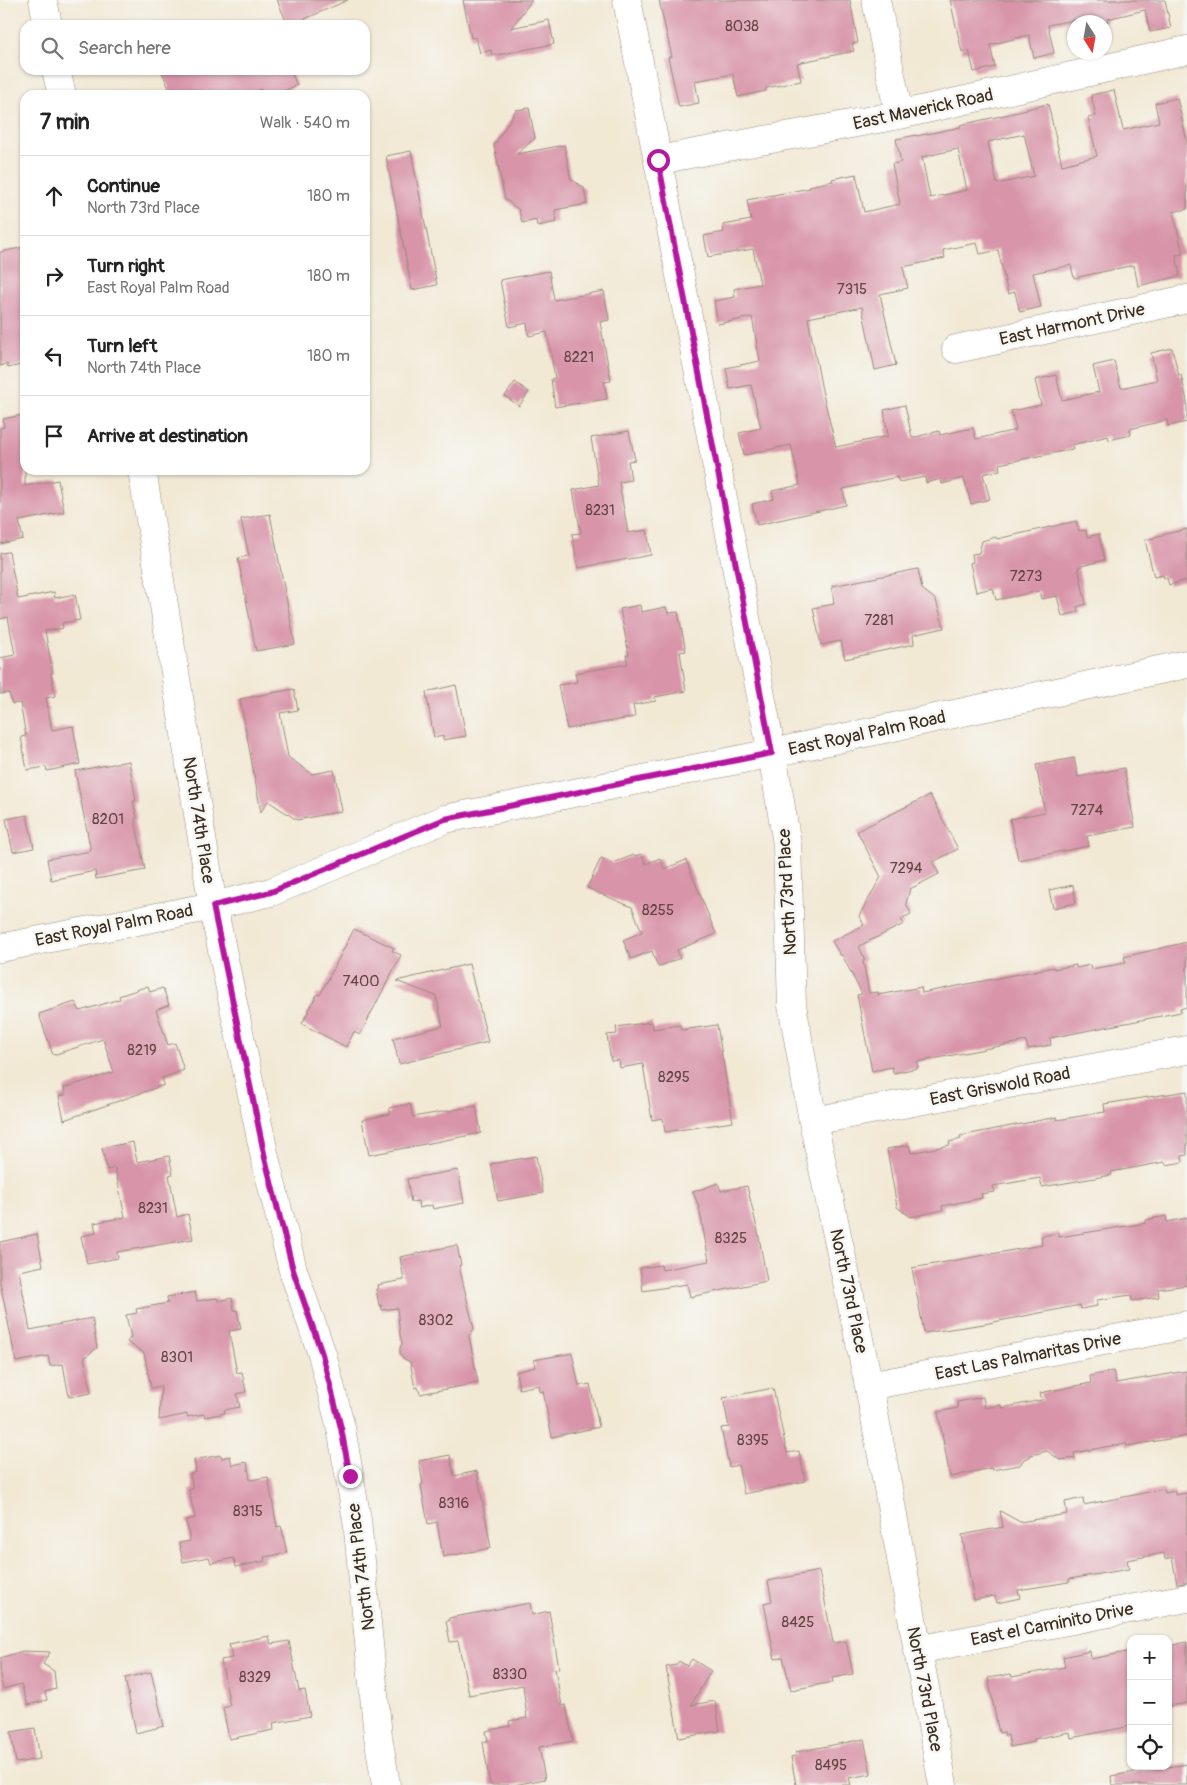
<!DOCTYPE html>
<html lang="en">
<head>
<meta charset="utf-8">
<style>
	:root { --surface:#fff; --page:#f6f6f6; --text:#222; --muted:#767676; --line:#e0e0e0 }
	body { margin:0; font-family:Pangolin,sans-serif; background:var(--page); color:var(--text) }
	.controls { position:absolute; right:15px; bottom:15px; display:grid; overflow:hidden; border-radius:10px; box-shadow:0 1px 4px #0004 }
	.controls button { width:45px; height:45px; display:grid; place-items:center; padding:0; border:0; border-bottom:1px solid var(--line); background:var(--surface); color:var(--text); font:25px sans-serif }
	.compass { position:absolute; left:1067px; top:15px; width:45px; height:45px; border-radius:50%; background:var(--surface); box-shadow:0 1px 4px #0004; rotate:169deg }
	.stop { position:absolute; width:15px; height:15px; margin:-11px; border:4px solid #b5179e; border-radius:50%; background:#fff }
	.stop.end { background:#b5179e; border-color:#fff; box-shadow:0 1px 5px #0008 }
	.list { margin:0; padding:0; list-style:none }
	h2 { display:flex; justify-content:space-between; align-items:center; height:65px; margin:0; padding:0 20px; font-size:21px }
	h2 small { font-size:16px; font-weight:400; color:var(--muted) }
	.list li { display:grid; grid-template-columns:32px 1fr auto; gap:15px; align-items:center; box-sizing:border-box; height:80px; padding:0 20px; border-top:1px solid var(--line) }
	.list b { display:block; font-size:19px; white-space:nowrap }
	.list p { margin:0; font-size:16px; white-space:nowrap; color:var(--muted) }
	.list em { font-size:16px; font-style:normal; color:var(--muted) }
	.icon { flex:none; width:28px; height:28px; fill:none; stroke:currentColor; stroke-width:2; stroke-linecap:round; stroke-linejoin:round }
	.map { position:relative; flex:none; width:1187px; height:1785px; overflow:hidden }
	.search { position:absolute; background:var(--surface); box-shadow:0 1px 4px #0004; left:20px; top:20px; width:350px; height:55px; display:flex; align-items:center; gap:12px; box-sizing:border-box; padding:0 18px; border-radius:15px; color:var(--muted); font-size:19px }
	.panel { position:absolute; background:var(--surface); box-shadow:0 1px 4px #0004; left:20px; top:90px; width:350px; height:385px; border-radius:15px }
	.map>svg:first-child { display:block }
</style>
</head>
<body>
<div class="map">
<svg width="1187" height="1785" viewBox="0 0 1187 1785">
	<rect width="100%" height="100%" fill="#f6f6f2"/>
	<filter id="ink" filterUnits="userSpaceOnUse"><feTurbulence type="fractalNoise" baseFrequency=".02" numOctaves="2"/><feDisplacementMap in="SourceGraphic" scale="10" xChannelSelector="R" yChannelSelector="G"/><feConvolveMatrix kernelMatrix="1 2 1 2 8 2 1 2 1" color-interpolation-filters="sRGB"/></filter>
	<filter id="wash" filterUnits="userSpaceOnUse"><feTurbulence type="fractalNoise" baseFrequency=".0096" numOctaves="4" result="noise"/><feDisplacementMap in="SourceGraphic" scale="20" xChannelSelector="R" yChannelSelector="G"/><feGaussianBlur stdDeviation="1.12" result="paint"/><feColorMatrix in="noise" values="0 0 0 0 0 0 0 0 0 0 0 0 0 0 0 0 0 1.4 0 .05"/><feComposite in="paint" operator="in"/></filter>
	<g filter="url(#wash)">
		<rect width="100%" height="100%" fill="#f2e9d5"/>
		<g id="blocks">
			<path fill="#d894a9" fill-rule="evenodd" d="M 277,0 L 348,0 L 291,25 L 288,25 Z
				M 463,0 L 532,0 L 511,28 L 549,20 L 554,44 L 492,56 L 491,50 L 480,53 L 476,37 L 471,38 Z
				M 659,0 L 850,0 L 858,43 L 852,44 L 854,51 L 797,63 L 801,81 L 766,88 L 766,91 L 738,97 L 733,74 L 695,81 L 699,103 L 679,107 L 668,57 L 672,57 Z
				M 950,0 L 1165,0 L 1171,28 L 1150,32 L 1145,10 L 1107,19 L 1108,22 L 1085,22 L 1084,18 L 1048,25 L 1054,53 L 1034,58 L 1029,35 L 990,45 L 995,67 L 974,72 L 969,51 L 962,52 Z
				M 161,70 L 290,70 L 297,85 L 275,95 L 264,95 L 261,89 L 249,95 L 172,95 Z
				M 1114,90 L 1123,130 L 1159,122 L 1155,103 L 1177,98 L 1187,141 L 1187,209 L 1173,212 L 1183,254 L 1176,255 L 1180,276 L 1138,286 L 1134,265 L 1074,278 L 1071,265 L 1033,273 L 1041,307 L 1020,312 L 1015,292 L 1008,294 L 998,250 L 980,254 L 977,243 L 943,250 L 945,258 L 903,267 L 908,288 L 880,294 L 896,365 L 875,370 L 862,307 L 808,318 L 822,390 L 836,447 L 888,436 L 884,410 L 905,405 L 912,438 L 939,431 L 940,435 L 973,428 L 976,439 L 1016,430 L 1011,411 L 1041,405 L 1035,380 L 1056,375 L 1062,400 L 1099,392 L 1093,366 L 1114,361 L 1121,388 L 1157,380 L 1151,353 L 1172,348 L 1179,376 L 1181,375 L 1187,401 L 1187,422 L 1168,426 L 1167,420 L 1130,429 L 1131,435 L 1109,440 L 1108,436 L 1072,445 L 1073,449 L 999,464 L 1000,470 L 983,474 L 990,499 L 971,504 L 964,478 L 942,484 L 941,479 L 926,483 L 925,477 L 899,482 L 897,477 L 843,489 L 846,505 L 757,525 L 752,504 L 774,499 L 772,491 L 800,485 L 791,445 L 744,455 L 739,433 L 761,428 L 751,385 L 730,389 L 726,368 L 760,361 L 752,317 L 718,324 L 714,301 L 735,297 L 734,289 L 760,284 L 753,249 L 708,257 L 704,236 L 724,232 L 723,225 L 751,220 L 747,200 L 810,188 L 810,186 L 833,181 L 832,179 L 856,174 L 864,212 L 900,204 L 892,164 L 901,162 L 896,139 L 917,135 L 917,136 L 961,127 L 960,125 L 1027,110 L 1027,109 L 1048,104 L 1062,165 L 1097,156 L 1088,118 L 1096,116 L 1091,95 ZM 1024,134 L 1034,176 L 997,184 L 988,142 ZM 958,149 L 967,190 L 930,198 L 922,157 Z
				M 529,108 L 535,138 L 517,154 L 564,145 L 571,179 L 584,188 L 587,204 L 555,210 L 557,222 L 537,226 L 536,220 L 522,223 L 519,210 L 505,199 L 494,145 L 516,110 Z
				M 411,151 L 437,285 L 412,290 L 386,156 Z
				M 25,247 L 25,364 L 8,368 L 7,364 L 0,366 L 0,252 Z
				M 549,271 L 554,300 L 604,291 L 609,320 L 600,322 L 611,381 L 604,382 L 607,399 L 555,407 L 551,379 L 555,378 L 547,332 L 529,336 L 527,323 L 509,327 L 500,280 Z
				M 515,382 L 529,392 L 519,406 L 505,396 Z
				M 22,415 L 25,430 L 25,486 L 58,480 L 64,512 L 19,521 L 23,539 L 0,544 L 0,428 L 4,427 L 3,419 Z
				M 629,431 L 635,460 L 628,461 L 631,480 L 619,482 L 628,533 L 647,530 L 651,555 L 578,568 L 572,534 L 581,533 L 573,490 L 599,485 L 591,438 Z
				M 270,514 L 295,644 L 256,651 L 238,558 L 249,556 L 241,519 Z
				M 1076,521 L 1079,531 L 1086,530 L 1087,537 L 1099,534 L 1104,560 L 1078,567 L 1086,604 L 1077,607 L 1078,612 L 1062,616 L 1057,596 L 1041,599 L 1039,591 L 996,600 L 993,588 L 976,592 L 970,563 L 973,562 L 972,554 L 979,553 L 982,541 L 996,537 L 997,539 Z
				M 1187,529 L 1187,580 L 1169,585 L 1167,578 L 1164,578 L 1163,575 L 1154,577 L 1145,540 L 1154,538 L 1154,537 Z
				M 9,552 L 18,599 L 54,592 L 55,598 L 75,594 L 80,620 L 62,623 L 63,628 L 45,631 L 53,673 L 51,673 L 55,696 L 46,698 L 52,730 L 73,726 L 80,764 L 47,771 L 46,767 L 27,770 L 21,737 L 26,736 L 20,703 L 12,704 L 9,693 L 0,694 L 0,658 L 15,655 L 8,617 L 0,619 L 0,553 Z
				M 918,569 L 922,589 L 936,600 L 944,628 L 913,635 L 914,644 L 845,659 L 841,641 L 821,645 L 813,608 L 834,604 L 832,586 Z
				M 640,605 L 641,612 L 666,607 L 668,613 L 678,612 L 686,651 L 680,652 L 686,691 L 655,697 L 656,701 L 633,705 L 635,717 L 567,729 L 558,685 L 577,682 L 575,673 L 628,664 L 626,655 L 629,655 L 620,609 Z
				M 456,685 L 466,736 L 443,740 L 443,736 L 434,738 L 426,692 Z
				M 294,689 L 298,710 L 280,713 L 288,757 L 312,774 L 334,770 L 342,811 L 297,820 L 268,801 L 261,812 L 240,699 Z
				M 1074,758 L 1078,777 L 1124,768 L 1135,827 L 1087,836 L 1089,846 L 1018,860 L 1010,819 L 1045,812 L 1036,765 Z
				M 129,761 L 136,801 L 133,801 L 137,818 L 135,819 L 145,870 L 96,879 L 95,871 L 51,880 L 47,859 L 91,851 L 75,771 Z
				M 930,795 L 958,849 L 933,862 L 939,874 L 910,889 L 906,903 L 911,914 L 901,919 L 904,924 L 859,946 L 865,960 L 863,961 L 869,993 L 878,992 L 878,995 L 921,987 L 922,993 L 1054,967 L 1054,969 L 1076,965 L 1076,968 L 1090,965 L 1091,969 L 1126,963 L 1124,957 L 1187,942 L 1187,1007 L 1180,1009 L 1181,1012 L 1050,1038 L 1051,1045 L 1028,1049 L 1026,1041 L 917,1062 L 918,1068 L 893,1073 L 892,1067 L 872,1071 L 857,995 L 862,994 L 842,955 L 840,955 L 832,941 L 864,925 L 859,916 L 881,877 L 857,831 Z
				M 27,815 L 34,848 L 13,852 L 6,819 Z
				M 641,854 L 646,864 L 660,858 L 664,869 L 686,860 L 716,934 L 677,950 L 680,958 L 658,967 L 652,951 L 631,959 L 623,940 L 642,932 L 632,907 L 587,888 L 601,858 L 613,863 L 634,855 L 635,856 Z
				M 1073,885 L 1076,903 L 1053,908 L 1049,890 Z
				M 354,929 L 394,948 L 392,951 L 401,955 L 360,1035 L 354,1032 L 346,1047 L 302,1024 L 317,994 L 320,995 Z
				M 469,964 L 488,1042 L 399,1064 L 393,1038 L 443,1026 L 436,996 L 396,981 Z
				M 148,986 L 150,992 L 163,988 L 169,1005 L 156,1010 L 168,1045 L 175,1043 L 184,1070 L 162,1078 L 164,1085 L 64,1120 L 59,1096 L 65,1095 L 64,1088 L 114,1072 L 103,1039 L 53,1055 L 39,1014 L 75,1002 L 80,1011 L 120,999 L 119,996 Z
				M 652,1022 L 653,1029 L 680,1025 L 681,1030 L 717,1025 L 733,1122 L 665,1132 L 663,1118 L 652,1120 L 643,1064 L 620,1068 L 619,1060 L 611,1061 L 607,1035 L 617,1034 L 616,1027 Z
				M 1187,1091 L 1187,1155 L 1182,1156 L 1183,1162 L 1166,1165 L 1165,1162 L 1111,1172 L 1112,1175 L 1042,1187 L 1040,1178 L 993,1186 L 995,1192 L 981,1194 L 982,1198 L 942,1206 L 943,1210 L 911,1217 L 897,1207 L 887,1149 L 909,1145 L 911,1153 L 950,1145 L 949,1142 L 961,1139 L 960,1136 L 1057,1117 L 1057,1120 L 1105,1112 L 1104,1104 Z
				M 410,1104 L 413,1117 L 476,1106 L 481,1133 L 369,1155 L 362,1120 L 390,1114 L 389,1108 Z
				M 133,1142 L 137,1162 L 169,1156 L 173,1174 L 169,1175 L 177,1217 L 188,1214 L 193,1239 L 117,1252 L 118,1258 L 87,1264 L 81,1236 L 96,1233 L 94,1223 L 125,1217 L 115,1168 L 107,1170 L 102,1148 Z
				M 536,1156 L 543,1193 L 498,1201 L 491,1164 Z
				M 458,1170 L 464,1203 L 433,1209 L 432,1205 L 419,1208 L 418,1201 L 411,1202 L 407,1179 Z
				M 718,1183 L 721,1191 L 747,1186 L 758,1232 L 767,1281 L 690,1297 L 687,1284 L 643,1291 L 640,1268 L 661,1265 L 662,1270 L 709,1261 L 699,1207 L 693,1192 Z
				M 1166,1216 L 1167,1222 L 1187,1218 L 1187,1285 L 1158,1289 L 1159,1297 L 1132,1301 L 1131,1295 L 1097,1300 L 1097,1306 L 1081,1309 L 1080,1305 L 984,1324 L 924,1333 L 912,1268 L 1042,1245 L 1041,1236 L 1059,1233 L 1059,1237 L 1146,1223 L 1146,1220 Z
				M 37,1234 L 43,1266 L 19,1271 L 30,1330 L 92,1318 L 97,1348 L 84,1358 L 91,1393 L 69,1397 L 63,1364 L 50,1366 L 48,1356 L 16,1362 L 0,1282 L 0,1242 Z
				M 457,1245 L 461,1265 L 459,1266 L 474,1329 L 469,1336 L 478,1383 L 420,1394 L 418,1387 L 415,1388 L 410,1362 L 403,1358 L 400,1353 L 400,1348 L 402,1343 L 400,1335 L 397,1308 L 382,1310 L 381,1305 L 379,1305 L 376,1289 L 378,1289 L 377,1285 L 404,1280 L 400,1257 Z
				M 195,1292 L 197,1301 L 217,1298 L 218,1301 L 232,1298 L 234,1310 L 237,1310 L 241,1329 L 229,1331 L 237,1373 L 242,1372 L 246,1392 L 237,1394 L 240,1407 L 224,1410 L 225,1413 L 205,1417 L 204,1414 L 187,1417 L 187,1414 L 159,1420 L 161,1386 L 151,1388 L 144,1353 L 127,1342 L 131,1337 L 126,1315 L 137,1313 L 136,1309 L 168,1303 L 167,1297 Z
				M 572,1353 L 579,1386 L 590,1384 L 599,1427 L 552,1437 L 543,1391 L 540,1392 L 539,1385 L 519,1389 L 516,1372 L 535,1367 L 534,1360 Z
				M 1113,1371 L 1116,1383 L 1187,1371 L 1187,1436 L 1127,1446 L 1126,1443 L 1074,1453 L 1075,1458 L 1060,1460 L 1047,1451 L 1031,1455 L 1028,1458 L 1024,1459 L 1020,1465 L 992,1470 L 991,1468 L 950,1477 L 938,1412 L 958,1408 L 957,1402 L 983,1397 L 985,1408 L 1001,1405 L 1002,1408 L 1042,1400 L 1040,1393 L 1091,1383 L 1090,1376 Z
				M 773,1388 L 787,1453 L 799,1451 L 805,1481 L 744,1494 L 738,1465 L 729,1467 L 721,1428 L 729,1427 L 723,1398 Z
				M 221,1455 L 222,1458 L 230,1456 L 232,1465 L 247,1462 L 250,1480 L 268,1477 L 277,1527 L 281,1526 L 287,1553 L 264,1557 L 265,1561 L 236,1567 L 234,1558 L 211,1563 L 209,1557 L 183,1562 L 179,1543 L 190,1541 L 186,1520 L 195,1518 L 189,1490 L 193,1489 L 190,1474 L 196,1472 L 194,1460 Z
				M 450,1455 L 454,1476 L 477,1471 L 491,1548 L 443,1557 L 437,1522 L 428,1524 L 421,1485 L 423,1484 L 419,1461 Z
				M 1164,1489 L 1165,1493 L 1175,1491 L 1175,1495 L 1187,1493 L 1187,1583 L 1177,1584 L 1172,1557 L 1165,1559 L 1164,1553 L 1127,1560 L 1129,1569 L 1069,1579 L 1069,1582 L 1018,1590 L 1020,1598 L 997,1603 L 995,1596 L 974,1600 L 962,1535 L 1003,1527 L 1000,1511 L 1020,1522 L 1067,1514 L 1065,1502 L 1083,1498 L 1084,1505 Z
				M 819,1571 L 833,1643 L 846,1641 L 853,1674 L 832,1678 L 833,1682 L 791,1690 L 783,1657 L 775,1659 L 764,1603 L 772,1601 L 768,1581 Z
				M 530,1603 L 532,1615 L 549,1611 L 559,1668 L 555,1669 L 562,1706 L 566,1705 L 573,1741 L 539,1747 L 545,1779 L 514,1785 L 490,1785 L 483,1742 L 488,1741 L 486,1731 L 510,1726 L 509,1721 L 527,1718 L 523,1685 L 469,1695 L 458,1641 L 450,1642 L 446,1621 L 449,1621 L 449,1618 Z
				M 269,1636 L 271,1644 L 289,1641 L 299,1691 L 305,1690 L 310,1716 L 273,1723 L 274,1730 L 229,1739 L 223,1708 L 230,1706 L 221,1660 L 232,1658 L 229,1644 Z
				M 1187,1642 L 1187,1703 L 1168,1706 L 1168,1646 Z
				M 23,1651 L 50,1652 L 43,1664 L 54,1671 L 56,1689 L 45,1692 L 47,1700 L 28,1705 L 21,1684 L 3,1689 L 0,1675 L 0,1658 Z
				M 1090,1651 L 1091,1659 L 1131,1651 L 1131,1726 L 1071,1738 L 1070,1732 L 1034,1739 L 1034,1742 L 1010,1747 L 1008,1735 L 1005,1736 L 1004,1732 L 999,1733 L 988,1678 L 1011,1674 L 1012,1677 L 1065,1667 L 1063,1657 Z
				M 692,1659 L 711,1671 L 691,1705 L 715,1701 L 720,1731 L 679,1738 L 666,1667 L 676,1665 L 679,1661 L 687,1666 Z
				M 151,1672 L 164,1726 L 136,1733 L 125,1678 Z
				M 35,1728 L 40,1759 L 16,1763 L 11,1732 Z
				M 864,1739 L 871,1774 L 849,1778 L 851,1785 L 796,1785 L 791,1757 L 796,1756 L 796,1752 Z
				M 1187,1764 L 1187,1785 L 1112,1785 L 1111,1776 Z"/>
		</g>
	</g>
	<g filter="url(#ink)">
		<use href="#blocks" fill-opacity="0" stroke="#968a7a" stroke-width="1"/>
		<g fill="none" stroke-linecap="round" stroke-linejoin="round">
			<defs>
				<path id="minor" d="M 43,0 L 48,25
					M 627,0 L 772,753 L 787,844 L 792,1005 L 813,1121 L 869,1386 L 943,1785
					M 876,0 L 899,115
					M 56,70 L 62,95
					M 658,160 L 899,115 L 1187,50
					M 956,349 L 1187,299
					M 142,470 L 213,906 L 265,1158 L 293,1270 L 322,1354 L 341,1428 L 357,1520 L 378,1736 L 386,1785
					M 0,948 L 213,906 L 271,892 L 445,819 L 772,753 L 1187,664
					M 813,1121 L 1187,1050
					M 869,1386 L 1187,1325
					M 917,1650 L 1187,1598"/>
			</defs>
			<use href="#minor" stroke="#968a7a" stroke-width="29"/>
			<use href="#minor" stroke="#fff" stroke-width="28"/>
		</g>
	</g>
	<g fill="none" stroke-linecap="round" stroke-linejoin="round" filter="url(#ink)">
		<path stroke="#b5179e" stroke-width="6" d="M 350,1476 L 341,1428 L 322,1354 L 293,1270 L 265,1158 L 213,906 L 271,892 L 445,819 L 772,753 L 658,160"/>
	</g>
	<g text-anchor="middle" stroke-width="5" stroke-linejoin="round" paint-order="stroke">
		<g font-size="15" fill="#624441">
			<text x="742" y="31">8038</text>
			<text x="852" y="294">7315</text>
			<text x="579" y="362">8221</text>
			<text x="600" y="515">8231</text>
			<text x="1026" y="581">7273</text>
			<text x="879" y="625">7281</text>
			<text x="1087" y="815">7274</text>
			<text x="108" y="824">8201</text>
			<text x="906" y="873">7294</text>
			<text x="658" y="915">8255</text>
			<text x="361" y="986">7400</text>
			<text x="142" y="1055">8219</text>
			<text x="674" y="1082">8295</text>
			<text x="153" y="1213">8231</text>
			<text x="731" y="1243">8325</text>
			<text x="436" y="1325">8302</text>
			<text x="177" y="1362">8301</text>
			<text x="753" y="1445">8395</text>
			<text x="454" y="1508">8316</text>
			<text x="248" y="1516">8315</text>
			<text x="798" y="1627">8425</text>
			<text x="510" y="1679">8330</text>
			<text x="255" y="1682">8329</text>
			<text x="831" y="1770">8495</text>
		</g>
		<g font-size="18" fill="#3b2a1e" stroke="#f6f6f2">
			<text transform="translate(923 109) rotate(-12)" y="6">East Maverick Road</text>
			<text transform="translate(1072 324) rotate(-12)" y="6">East Harmont Drive</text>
			<text transform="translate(867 733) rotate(-12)" y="6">East Royal Palm Road</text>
			<text transform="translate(199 820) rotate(81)" y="6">North 74th Place</text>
			<text transform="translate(787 892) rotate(-93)" y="6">North 73rd Place</text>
			<text transform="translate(114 925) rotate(-11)" y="6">East Royal Palm Road</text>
			<text transform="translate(1000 1086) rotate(-11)" y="6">East Griswold Road</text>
			<text transform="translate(849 1291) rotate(78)" y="6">North 73rd Place</text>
			<text transform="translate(1028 1356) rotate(-11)" y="6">East Las Palmaritas Drive</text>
			<text transform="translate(361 1567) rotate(-97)" y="6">North 74th Place</text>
			<text transform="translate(1052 1624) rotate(-11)" y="6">East el Caminito Drive</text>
			<text transform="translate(925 1689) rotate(79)" y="6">North 73rd Place</text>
		</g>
	</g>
</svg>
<div class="controls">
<button>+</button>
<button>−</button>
<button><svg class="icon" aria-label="locate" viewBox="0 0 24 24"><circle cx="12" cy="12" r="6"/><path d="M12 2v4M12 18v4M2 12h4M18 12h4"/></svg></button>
</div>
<svg class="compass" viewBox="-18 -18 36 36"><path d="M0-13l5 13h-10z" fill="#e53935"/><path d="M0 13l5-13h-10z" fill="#767676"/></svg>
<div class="stop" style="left:658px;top:160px"></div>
<div class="stop end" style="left:350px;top:1476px"></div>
<div class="search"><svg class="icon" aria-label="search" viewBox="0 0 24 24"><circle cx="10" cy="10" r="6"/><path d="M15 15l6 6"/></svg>Search here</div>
<section class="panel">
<h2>7 min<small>Walk · 540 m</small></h2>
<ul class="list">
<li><svg class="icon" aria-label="ahead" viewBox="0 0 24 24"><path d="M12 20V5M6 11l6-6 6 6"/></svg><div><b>Continue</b><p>North 73rd Place</p></div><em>180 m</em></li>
<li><svg class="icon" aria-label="right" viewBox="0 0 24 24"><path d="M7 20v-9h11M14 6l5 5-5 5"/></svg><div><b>Turn right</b><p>East Royal Palm Road</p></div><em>180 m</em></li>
<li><svg class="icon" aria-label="left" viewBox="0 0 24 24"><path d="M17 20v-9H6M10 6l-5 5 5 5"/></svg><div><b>Turn left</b><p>North 74th Place</p></div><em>180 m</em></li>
<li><svg class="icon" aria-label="arrive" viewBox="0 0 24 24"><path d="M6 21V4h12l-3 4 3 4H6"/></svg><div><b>Arrive at destination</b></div></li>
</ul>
</section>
</div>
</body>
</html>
